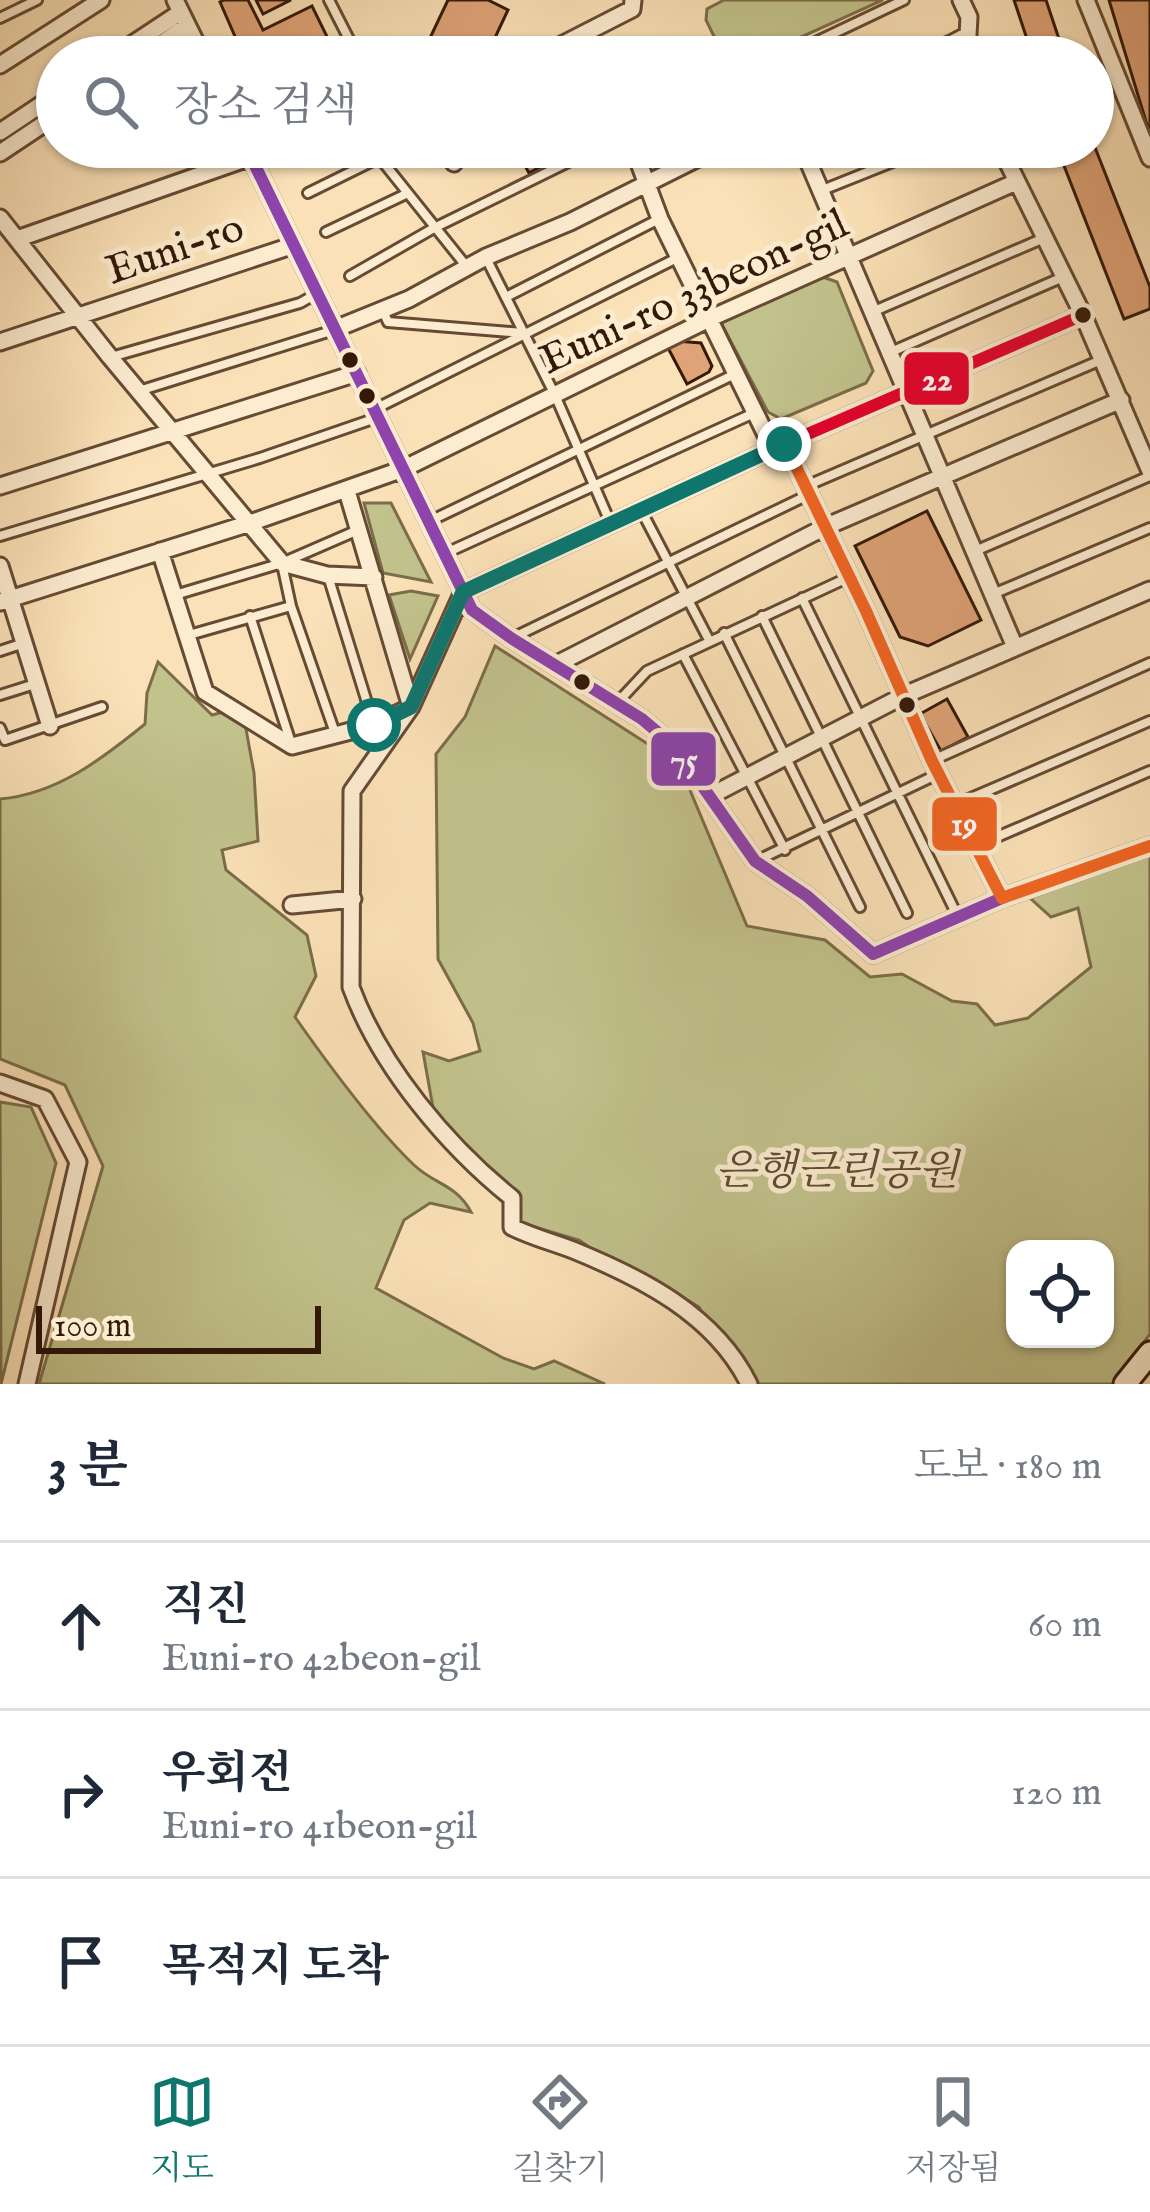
<!DOCTYPE html>
<html lang="ko">
<head>
<meta charset="utf-8">
<style>
	:root { --surface:#fff; --page:#f2f2f3; --text:#1f2937; --muted:#747a83; --line:#e0e1e3; --accent:#0f766e }
	body { margin:0; font-family:"IM FELL English","Noto Serif KR",serif; background:var(--page); color:var(--text) }
	.controls { position:absolute; right:36px; bottom:36px; display:grid; overflow:hidden; border-radius:24px; box-shadow:0 3px 9px #0004 }
	.controls button { width:108px; height:108px; display:grid; place-items:center; padding:0; border:0; border-bottom:3px solid var(--line); background:var(--surface); color:var(--text); font:60px sans-serif }
	.scale { position:absolute; left:36px; bottom:30px; width:285px; box-sizing:border-box; padding-left:12px; border:6px solid #341808; border-top:0; font-size:33px; line-height:42px; white-space:nowrap; color:#341808; -webkit-text-stroke:9px #fcecd0; paint-order:stroke }
	.stop { position:absolute; width:36px; height:36px; margin:-27px; border:9px solid #0f766e; border-radius:50%; background:#fff }
	.stop.end { background:#0f766e; border-color:#fff; box-shadow:0 3px 12px #0008 }
	.list { margin:0; padding:0; list-style:none }
	h2 { display:flex; justify-content:space-between; align-items:center; height:156px; margin:0; padding:0 48px; font-size:51px }
	h2 small { font-size:39px; font-weight:400; color:var(--muted) }
	.list li { display:grid; grid-template-columns:78px 1fr auto; gap:36px; align-items:center; box-sizing:border-box; height:168px; padding:0 48px; border-top:3px solid var(--line) }
	.list b { display:block; font-size:45px; white-space:nowrap }
	.list p { margin:0; font-size:39px; white-space:nowrap; color:var(--muted) }
	.list em { font-size:39px; font-style:normal; color:var(--muted) }
	.icon { flex:none; width:66px; height:66px; fill:none; stroke:currentColor; stroke-width:2; stroke-linecap:round; stroke-linejoin:round }
	.map { position:relative; flex:none; width:1150px; height:1384px; overflow:hidden }
	.search { position:absolute; background:var(--surface); box-shadow:0 3px 9px #0004; left:36px; right:36px; top:36px; height:132px; display:flex; align-items:center; gap:30px; box-sizing:border-box; padding:0 42px; border-radius:66px; color:var(--muted); font-size:45px }
	.sheet { height:660px; background:var(--surface) }
	nav { display:flex; justify-content:space-around; align-items:center; box-sizing:border-box; height:168px; border-top:3px solid var(--line); background:var(--surface); font-size:33px; color:var(--muted) }
	nav a { display:grid; justify-items:center; gap:6px }
	nav .on { color:var(--accent) }
	.map>svg:first-child { display:block }
</style>
</head>
<body>
<div class="map">
<svg width="1150" height="1384" viewBox="0 0 1150 1384">
	<rect width="100%" height="100%" fill="#fbe1b7"/>
	<filter id="stains"><feTurbulence type="fractalNoise" baseFrequency=".00167" numOctaves="4"/><feColorMatrix values="0 0 0 0 .2 0 0 0 0 .09 0 0 0 0 .02 0 0 0 .5 -.17"/></filter>
	<radialGradient id="worn" r=".72"><stop offset=".6" stop-color="#630" stop-opacity="0"/><stop offset="1" stop-color="#630" stop-opacity=".3"/></radialGradient>
	<path fill="#c2c28c" stroke="#7b6d4a" stroke-width="3" fill-rule="evenodd" d="M 724,0 L 883,0 L 757,57 L 724,57 L 706,20 L 707,9 Z
		M 820,276 L 837,282 L 873,371 L 866,383 L 781,419 L 768,412 L 719,319 Z
		M 364,503 L 391,503 L 431,582 L 383,573 Z
		M 411,591 L 438,596 L 410,659 L 389,595 Z
		M 495,646 L 679,764 L 747,926 L 825,940 L 870,977 L 902,974 L 952,1001 L 977,1004 L 995,1025 L 1028,1018 L 1091,967 L 1078,908 L 1051,917 L 1030,898 L 1150,852 L 1150,1334 L 1113,1384 L 742,1384 L 699,1307 L 663,1285 L 639,1281 L 579,1240 L 504,1218 L 507,1196 L 439,1141 L 423,1052 L 449,1061 L 480,1051 L 473,1023 L 438,959 L 436,754 L 465,717 ZM 1015,1249 L 1105,1249 L 1105,1339 L 1015,1339 Z
		M 158,662 L 212,715 L 242,707 L 254,773 L 258,841 L 222,850 L 226,870 L 307,935 L 316,976 L 295,1017 C 328,1064 373,1126 414,1165 C 435,1185 456,1184 471,1212 L 430,1203 L 404,1220 L 376,1288 L 503,1358 L 534,1369 L 554,1361 L 605,1384 L 39,1384 L 103,1166 L 65,1085 L 0,1059 L 0,799 C 57,794 102,759 145,724 L 147,693 Z
		M 0,1102 L 31,1107 L 56,1163 L 1,1384 Z"/>
	<path fill="#dfa377" stroke="#341808" stroke-width="3" d="M 224,0 L 248,0 L 263,30 L 312,6 L 337,57 L 244,57 L 220,2 Z
		M 256,0 L 291,0 L 263,14 Z
		M 448,0 L 488,0 L 508,10 L 486,57 L 465,57 L 429,40 Z
		M 1014,0 L 1046,0 L 1065,57 L 1033,57 Z
		M 1109,0 L 1150,0 L 1150,127 L 1148,128 Z
		M 1094,145 L 1150,287 L 1150,309 L 1124,319 L 1061,158 Z
		M 510,147 L 532,147 L 535,154 L 516,162 Z
		M 547,149 L 553,160 L 529,173 L 523,162 Z
		M 676,341 L 701,343 L 712,366 L 709,372 L 687,384 L 667,346 Z
		M 927,511 L 981,620 L 928,646 L 900,637 L 855,546 Z
		M 947,699 L 968,737 L 941,751 L 920,714 Z"/>
	<g fill="none" stroke-linecap="round" stroke-linejoin="round">
		<defs>
			<path id="service" d="M 329,0 L 358,57
				M 0,18 L 37,0
				M 784,57 L 904,0
				M 371,147 L 467,267
				M 820,191 L 930,147
				M 308,193 L 379,158
				M 326,232 L 406,194
				M 486,258 L 555,395 L 610,522
				M 350,276 L 434,228 L 599,147
				M 506,297 L 659,219
				M 383,311 L 388,322 L 523,333
				M 872,312 L 1044,238
				M 891,352 L 1063,277
				M 111,357 L 300,303 L 318,293
				M 142,390 L 334,330
				M 375,409 L 679,257
				M 806,486 L 1101,360
				M 641,510 L 709,640
				M 430,521 L 735,374
				M 0,536 L 260,458 L 376,418
				M 975,551 L 1150,476
				M 446,553 L 754,413
				M 282,564 L 291,606 L 335,733
				M 328,576 L 373,722
				M 993,594 L 1150,528
				M 175,595 L 282,563 L 358,530
				M 802,598 L 957,915
				M 250,616 L 290,740
				M 762,616 L 907,913
				M 724,633 L 860,907
				M 189,635 L 291,606
				M 512,638 L 808,495
				M 0,651 L 24,643
				M 683,654 L 785,850
				M 0,695 L 35,684
				M 616,704 L 647,671 L 847,578
				M 0,728 L 5,740 L 102,707
				M 933,760 L 1150,663
				M 957,804 L 1150,721
				M 976,846 L 1150,771
				M 756,861 L 938,774"/>
			<path id="minor" d="M 175,0 L 203,57
				M 1086,0 L 1150,158
				M 113,57 L 181,12
				M 142,57 L 187,26
				M 538,57 L 632,9 L 633,0
				M 921,57 L 951,44
				M 957,57 L 951,44 L 968,35 L 969,17 L 961,0
				M 0,65 L 101,0
				M 0,132 L 57,94
				M 246,147 L 472,610 L 511,638 L 642,719 L 675,747 L 755,861 L 807,896 L 873,954 L 1002,898
				M 445,147 L 454,163
				M 633,147 L 660,219 L 773,449
				M 802,147 L 1015,647
				M 1000,147 L 1083,315 L 1150,471
				M 0,153 L 57,115
				M 0,218 L 110,357 L 282,563 L 327,575 L 374,577
				M 17,239 L 251,157
				M 335,329 L 409,299 L 486,257 L 570,222 L 720,147
				M 0,342 L 294,245
				M 785,444 L 866,611 L 932,761 L 1002,898 L 1150,846
				M 0,486 L 357,373
				M 160,551 L 205,692 L 292,746 L 374,725 L 411,707 L 347,491
				M 0,566 L 50,726
				M 463,592 L 411,707 L 352,791 L 351,987 C 380,1066 447,1146 512,1198 L 512,1227 C 532,1237 552,1242 573,1250 C 642,1278 715,1315 749,1384
				M 463,592 L 773,449 L 1083,315
				M 0,602 L 250,523 L 403,469 L 711,318 L 1016,182
				M 555,665 L 825,527 L 1121,400
				M 710,796 L 905,695 L 1150,590
				M 292,905 L 353,899
				M 0,1083 L 45,1099 L 78,1162 L 27,1384"/>
			<path id="secondary" d="M 1125,1384 L 1150,1353"/>
		</defs>
		<use href="#service" stroke="#664a34" stroke-width="14"/>
		<use href="#minor" stroke="#664a34" stroke-width="21"/>
		<use href="#secondary" stroke="#341808" stroke-width="27"/>
		<use href="#service" stroke="#fcecd0" stroke-width="8"/>
		<use href="#minor" stroke="#fcecd0" stroke-width="15"/>
		<use href="#secondary" stroke="#fcecd0" stroke-width="21"/>
		<defs>
			<path id="bus-1" d="M 246,147 L 472,610 L 511,638 L 642,719 L 675,747 L 755,861 L 807,896 L 873,954 L 1002,898"/>
			<path id="bus-2" d="M 785,444 L 866,611 L 932,761 L 1002,898 L 1150,846"/>
			<path id="bus-3" d="M 463,592 L 773,449 L 1083,315"/>
		</defs>
		<use href="#bus-1" stroke="#fcecd0" stroke-width="21"/>
		<use href="#bus-2" stroke="#fcecd0" stroke-width="21"/>
		<use href="#bus-3" stroke="#fcecd0" stroke-width="21"/>
		<use href="#bus-1" stroke="#8e44ad" stroke-width="12"/>
		<use href="#bus-2" stroke="#f26522" stroke-width="12"/>
		<use href="#bus-3" stroke="#e4002b" stroke-width="12"/>
	</g>
	<g fill="none" stroke-linecap="round" stroke-linejoin="round">
		<path stroke="#0f766e" stroke-width="15" d="M 374,725 L 411,707 L 463,592 L 784,444"/>
	</g>
	<g fill="#341808" stroke="#fcecd0" stroke-width="4.5">
		<circle cx="1083" cy="315" r="10"/>
		<circle cx="350" cy="360" r="10"/>
		<circle cx="367" cy="396" r="10"/>
		<circle cx="582" cy="682" r="10"/>
		<circle cx="907" cy="705" r="10"/>
	</g>
	<g text-anchor="middle" stroke-width="10" stroke-linejoin="round" paint-order="stroke">
		<g font-size="42" fill="#341808" stroke="#fcecd0">
			<text transform="translate(174 247) rotate(-19)" y="15">Euni-ro</text>
			<text transform="translate(693 290) rotate(-25)" y="15">Euni-ro 33beon-gil</text>
		</g>
		<g font-size="42" font-style="italic" fill="#5f4b30" stroke="#fcecd0">
			<text x="837" y="1184">은행근린공원</text>
		</g>
	</g>
	<g stroke="#fcecd0" stroke-width="4.5">
		<rect x="902" y="350" width="69" height="57" rx="12" fill="#e4002b"/>
		<rect x="649" y="730" width="69" height="58" rx="12" fill="#8e44ad"/>
		<rect x="930" y="795" width="69" height="58" rx="12" fill="#f26522"/>
	</g>
	<g font-size="33" text-anchor="middle" font-weight="bold" fill="#fff">
		<text x="937" y="390">22</text>
		<text x="684" y="771">75</text>
		<text x="964" y="835">19</text>
	</g>
	<rect width="100%" height="100%" filter="url(#stains)"/>
	<rect width="100%" height="100%" fill="url(#worn)"/>
</svg>
<div class="controls">
<button><svg class="icon" aria-label="locate" viewBox="0 0 24 24"><circle cx="12" cy="12" r="6"/><path d="M12 2v4M12 18v4M2 12h4M18 12h4"/></svg></button>
</div>
<div class="scale">100 m</div>
<div class="stop" style="left:374px;top:725px"></div>
<div class="stop end" style="left:784px;top:444px"></div>
<div class="search"><svg class="icon" aria-label="search" viewBox="0 0 24 24"><circle cx="10" cy="10" r="6"/><path d="M15 15l6 6"/></svg>장소 검색</div>
</div>
<section class="sheet">
<h2>3 분<small>도보 · 180 m</small></h2>
<ul class="list">
<li><svg class="icon" aria-label="ahead" viewBox="0 0 24 24"><path d="M12 20V5M6 11l6-6 6 6"/></svg><div><b>직진</b><p>Euni-ro 42beon-gil</p></div><em>60 m</em></li>
<li><svg class="icon" aria-label="right" viewBox="0 0 24 24"><path d="M7 20v-9h11M14 6l5 5-5 5"/></svg><div><b>우회전</b><p>Euni-ro 41beon-gil</p></div><em>120 m</em></li>
<li><svg class="icon" aria-label="arrive" viewBox="0 0 24 24"><path d="M6 21V4h12l-3 4 3 4H6"/></svg><div><b>목적지 도착</b></div></li>
</ul>
</section>
<nav>
<a class="on"><svg class="icon" aria-label="map" viewBox="0 0 24 24"><path d="M3 6l6-2 6 2 6-2v14l-6 2-6-2-6 2zM9 4v14M15 6v14"/></svg>지도</a>
<a><svg class="icon" aria-label="directions" viewBox="0 0 24 24"><path d="M12 3l9 9-9 9-9-9zM9 14v-3h6M13 9l2 2-2 2"/></svg>길찾기</a>
<a><svg class="icon" aria-label="saved" viewBox="0 0 24 24"><path d="M7 4h10v16l-5-4-5 4z"/></svg>저장됨</a>
</nav>
</body>
</html>
